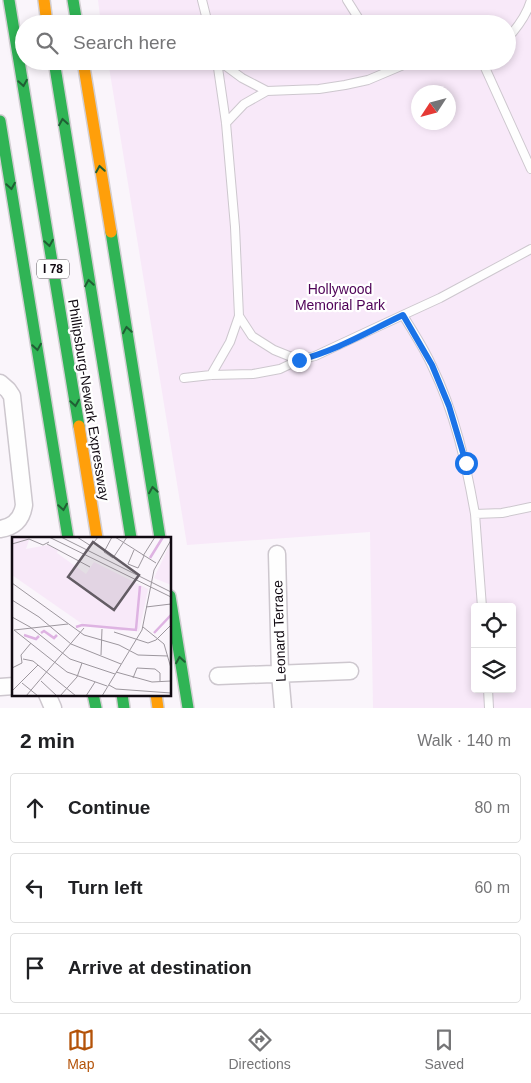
<!DOCTYPE html>
<html lang="en">
<head>
<meta charset="utf-8">
<style>
	:root { --surface:#fff; --page:#f6f6f6; --text:#202124; --muted:#757577; --line:#e0e0e0; --accent:#b45309 }
	body { margin:0; font-family:Helvetica,sans-serif; background:var(--page); color:var(--text) }
	.controls { position:absolute; right:15px; bottom:15px; display:grid; overflow:hidden; border-radius:5px; box-shadow:0 2px 8px #0003 }
	.controls button { width:45px; height:45px; display:grid; place-items:center; padding:0; border:0; border-bottom:1px solid var(--line); background:var(--surface); color:var(--text); font:25px sans-serif }
	.compass { position:absolute; left:411px; top:85px; width:45px; height:45px; border-radius:50%; background:var(--surface); box-shadow:0 2px 8px #0003; rotate:234deg }
	.stop { position:absolute; width:15px; height:15px; margin:-11px; border:4px solid #1a73e8; border-radius:50%; background:#fff }
	.stop.end { background:#1a73e8; border-color:#fff; box-shadow:0 1px 5px #0008 }
	.list { margin:0; padding:0; list-style:none }
	h2 { display:flex; justify-content:space-between; align-items:center; height:65px; margin:0; padding:0 20px; font-size:21px }
	h2 small { font-size:16px; font-weight:400; color:var(--muted) }
	.list li { display:grid; grid-template-columns:32px 1fr auto; gap:15px; align-items:center; box-sizing:border-box; height:70px; margin:0 10px 10px; padding:0 10px; border:1px solid var(--line); border-radius:5px }
	.list b { display:block; font-size:19px; white-space:nowrap }
	.list em { font-size:16px; font-style:normal; color:var(--muted) }
	.icon { flex:none; width:28px; height:28px; fill:none; stroke:currentColor; stroke-width:2; stroke-linecap:round; stroke-linejoin:round }
	.map { position:relative; flex:none; width:531px; height:708px; overflow:hidden }
	.search { position:absolute; background:var(--surface); box-shadow:0 2px 8px #0003; left:15px; right:15px; top:15px; height:55px; display:flex; align-items:center; gap:12px; box-sizing:border-box; padding:0 18px; border-radius:28px; color:var(--muted); font-size:19px }
	.sheet { height:305px; background:var(--surface) }
	nav { display:flex; justify-content:space-around; align-items:center; box-sizing:border-box; height:70px; border-top:1px solid var(--line); background:var(--surface); font-size:14px; color:var(--muted) }
	nav a { display:grid; justify-items:center; gap:2px }
	nav .on { color:var(--accent) }
	.map>svg:first-child { display:block }
</style>
</head>
<body>
<div class="map">
<svg width="531" height="708" viewBox="0 0 531 708">
	<rect width="100%" height="100%" fill="#faf5fb"/>
	<path fill="#f8e9f9" fill-rule="evenodd" d="M 98,0 L 531,0 L 531,708 L 373,708 L 370,532 L 187,545 L 108,61 L 507,61 L 507,24 L 101,24 ZM 418,92 L 448,92 L 448,122 L 418,122 ZM 475,607 L 512,607 L 512,689 L 475,689 Z"/>
	<g fill="none" stroke-linecap="round" stroke-linejoin="round">
		<defs>
			<path id="lane" d="M 202,0 L 208,24
				M 347,0 L 362,24
				M 507,39 C 517,28 527,15 531,0
				M 217,61 L 226,123 L 235,227 L 239,316 L 252,336 L 274,350 L 299,360 L 315,356 L 403,315 C 413,332 424,348 432,366 C 455,413 466,463 475,514 L 502,513 L 531,507
				M 219,61 L 242,78 L 267,91 L 319,89 L 345,85 L 368,80 L 413,61
				M 446,61 L 468,64 L 476,61
				M 482,61 L 531,169
				M 226,123 L 244,104 L 267,91
				M 403,315 L 440,298 L 531,249
				M 211,375 L 230,342 L 239,316
				M 184,378 L 211,375 L 253,374 L 280,369 L 299,360
				M 475,514 L 482,607
				M 488,689 L 489,708"/>
			<path id="street" d="M 0,383 L 8,390 L 12,396 L 24,505 C 22,519 14,527 0,529
				M 277,554 L 280,674 L 283,708
				M 218,676 L 350,671
				M 0,687 L 14,686
				M 47,694 L 53,708"/>
			<path id="fast" d="M 9,0 L 79,426
				M 73,0 L 77,24
				M 54,61 L 131,538
				M 0,121 L 68,538
				M 111,232 L 160,538
				M 170,596 L 188,708
				M 93,694 L 96,708
				M 122,694 L 124,708"/>
			<path id="slow" d="M 44,0 L 47,24
				M 83,61 L 111,232
				M 79,426 L 97,538
				M 156,694 L 158,708"/>
		</defs>
		<use href="#lane" stroke="#cdc7ce" stroke-width="10"/>
		<use href="#street" stroke="#cdc7ce" stroke-width="19"/>
		<use href="#fast" stroke="#d3cfd3" stroke-width="14"/>
		<use href="#slow" stroke="#d3cfd3" stroke-width="14"/>
		<use href="#lane" stroke="#fefefe" stroke-width="8"/>
		<use href="#street" stroke="#fefefe" stroke-width="16"/>
		<use href="#fast" stroke="#30b455" stroke-width="11"/>
		<use href="#slow" stroke="#ff9f0a" stroke-width="11"/>
	</g>
	<defs><path id="oneway-chevron" d="M-2-3.5L2.5 0L-2 3.5" fill="none" stroke-width="1.6" stroke-linecap="round" stroke-linejoin="round" transform="scale(1.25)"/></defs>
	<g stroke="#205f34">
		<use href="#oneway-chevron" transform="translate(23 83) rotate(81)"/>
		<use href="#oneway-chevron" transform="translate(63 122) rotate(-99)"/>
		<use href="#oneway-chevron" transform="translate(100 169) rotate(-99)"/>
		<use href="#oneway-chevron" transform="translate(11 186) rotate(81)"/>
		<use href="#oneway-chevron" transform="translate(49 243) rotate(81)"/>
		<use href="#oneway-chevron" transform="translate(89 283) rotate(-99)"/>
		<use href="#oneway-chevron" transform="translate(127 330) rotate(-99)"/>
		<use href="#oneway-chevron" transform="translate(37 347) rotate(81)"/>
		<use href="#oneway-chevron" transform="translate(75 403) rotate(81)"/>
		<use href="#oneway-chevron" transform="translate(153 490) rotate(-99)"/>
		<use href="#oneway-chevron" transform="translate(63 507) rotate(81)"/>
		<use href="#oneway-chevron" transform="translate(180 660) rotate(-99)"/>
	</g>
	<g fill="none" stroke-linecap="round" stroke-linejoin="round">
		<path stroke="#1a73e8" stroke-width="6" d="M 299,360 C 336,351 369,331 403,315 L 432,365 L 449,406 L 466,463"/>
	</g>
	<g text-anchor="middle" stroke-width="4.5" stroke-linejoin="round" paint-order="stroke">
		<rect fill="#fff" stroke="#585459" stroke-width="1" x="37" y="259.5" width="32" height="19" rx="4"/>
		<g font-size="12" font-weight="bold" fill="#110a12">
			<text x="53" y="273">I 78</text>
		</g>
		<g font-size="14" fill="#4e0257" stroke="#fff">
			<text x="340" y="294">Hollywood<tspan x="340" dy="16">Memorial Park</tspan></text>
		</g>
		<g font-size="14" fill="#110a12" stroke="#fff">
			<text transform="translate(89 400) rotate(81)" y="5">Phillipsburg-Newark Expressway</text>
			<text transform="translate(279 631) rotate(-92)" y="5">Leonard Terrace</text>
		</g>
	</g>
	<g transform="translate(12 537)">
		<rect width="159" height="159" fill="#faf5fb"/>
		<path d="M 0,0 L 18,0 L 14,12 L 36,8 L 46,13 L 45,16 L 74,37 L 82,25 L 136,52 L 127,95 L 122,92 L 109,94 L 69,86 L 0,38 ZM 159,5 L 159,48 L 142,41 Z" fill="#f8e9f9"/>
		<path fill="none" stroke="#deb3e2" stroke-width="2.5" d="M 138,21 L 151,0M 64,90 L 70,88 L 125,93M 124,92 L 128,49M 29,96 L 32,94 L 42,101 L 45,98M 142,96 L 159,78M 12,98 L 24,102 L 27,99"/>
		<path fill="none" stroke="#9d979e" stroke-width="1" d="M 37,0 L 159,60M 49,0 L 159,55M 65,0 L 79,9 L 86,0M 100,0 L 92,15 L 101,21 L 115,0M 103,0 L 144,26M 0,7 L 17,2 L 31,8 L 37,5M 35,7 L 78,30M 122,13 L 116,27 L 126,31 L 132,19M 131,19 L 143,0M 0,46 L 72,98 L 107,108 L 126,118 L 156,119M 0,63 L 27,80 L 59,107 L 109,127M 134,70 L 159,67M 0,80 L 18,90 L 58,122 L 103,137M 131,90 L 152,107 L 159,131M 2,93 L 55,135 L 95,149M 2,93 L 56,87M 102,95 L 136,106 L 144,103 L 159,88M 9,118 L 19,106M 89,118 L 90,92M 11,122 L 21,124 L 64,159M 0,131 L 10,126 L 9,118M 104,135 L 140,145 L 159,144M 121,141 L 125,131 L 143,132 L 148,136 L 148,144M 29,144 L 45,159M 10,146 L 26,159M 97,148 L 104,152 L 159,156M 0,154 L 26,128M 14,159 L 72,91M 48,159 L 65,140 L 70,126M 74,159 L 83,145M 90,159 L 130,93 L 142,33 L 159,3"/>
		<path fill="#635c64" fill-opacity="0.15" stroke="#635c64" stroke-width="2.5" d="M 81,5 L 127,38 L 102,73 L 56,40 Z"/>
		<rect width="159" height="159" fill="none" stroke="#110a12" stroke-width="2.5"/>
	</g>
</svg>
<div class="controls">
<button><svg class="icon" aria-label="locate" viewBox="0 0 24 24"><circle cx="12" cy="12" r="6"/><path d="M12 2v4M12 18v4M2 12h4M18 12h4"/></svg></button>
<button><svg class="icon" aria-label="layers" viewBox="0 0 24 24"><path d="M12 4l9 5-9 5-9-5zM3 14l9 5 9-5"/></svg></button>
</div>
<svg class="compass" viewBox="-18 -18 36 36"><path d="M0-13l5 13h-10z" fill="#e53935"/><path d="M0 13l5-13h-10z" fill="#757577"/></svg>
<div class="stop" style="left:466px;top:463px"></div>
<div class="stop end" style="left:299px;top:360px"></div>
<div class="search"><svg class="icon" aria-label="search" viewBox="0 0 24 24"><circle cx="10" cy="10" r="6"/><path d="M15 15l6 6"/></svg>Search here</div>
</div>
<section class="sheet">
<h2>2 min<small>Walk · 140 m</small></h2>
<ul class="list">
<li><svg class="icon" aria-label="ahead" viewBox="0 0 24 24"><path d="M12 20V5M6 11l6-6 6 6"/></svg><div><b>Continue</b></div><em>80 m</em></li>
<li><svg class="icon" aria-label="left" viewBox="0 0 24 24"><path d="M17 20v-9H6M10 6l-5 5 5 5"/></svg><div><b>Turn left</b></div><em>60 m</em></li>
<li><svg class="icon" aria-label="arrive" viewBox="0 0 24 24"><path d="M6 21V4h12l-3 4 3 4H6"/></svg><div><b>Arrive at destination</b></div></li>
</ul>
</section>
<nav>
<a class="on"><svg class="icon" aria-label="map" viewBox="0 0 24 24"><path d="M3 6l6-2 6 2 6-2v14l-6 2-6-2-6 2zM9 4v14M15 6v14"/></svg>Map</a>
<a><svg class="icon" aria-label="directions" viewBox="0 0 24 24"><path d="M12 3l9 9-9 9-9-9zM9 14v-3h6M13 9l2 2-2 2"/></svg>Directions</a>
<a><svg class="icon" aria-label="saved" viewBox="0 0 24 24"><path d="M7 4h10v16l-5-4-5 4z"/></svg>Saved</a>
</nav>
</body>
</html>
